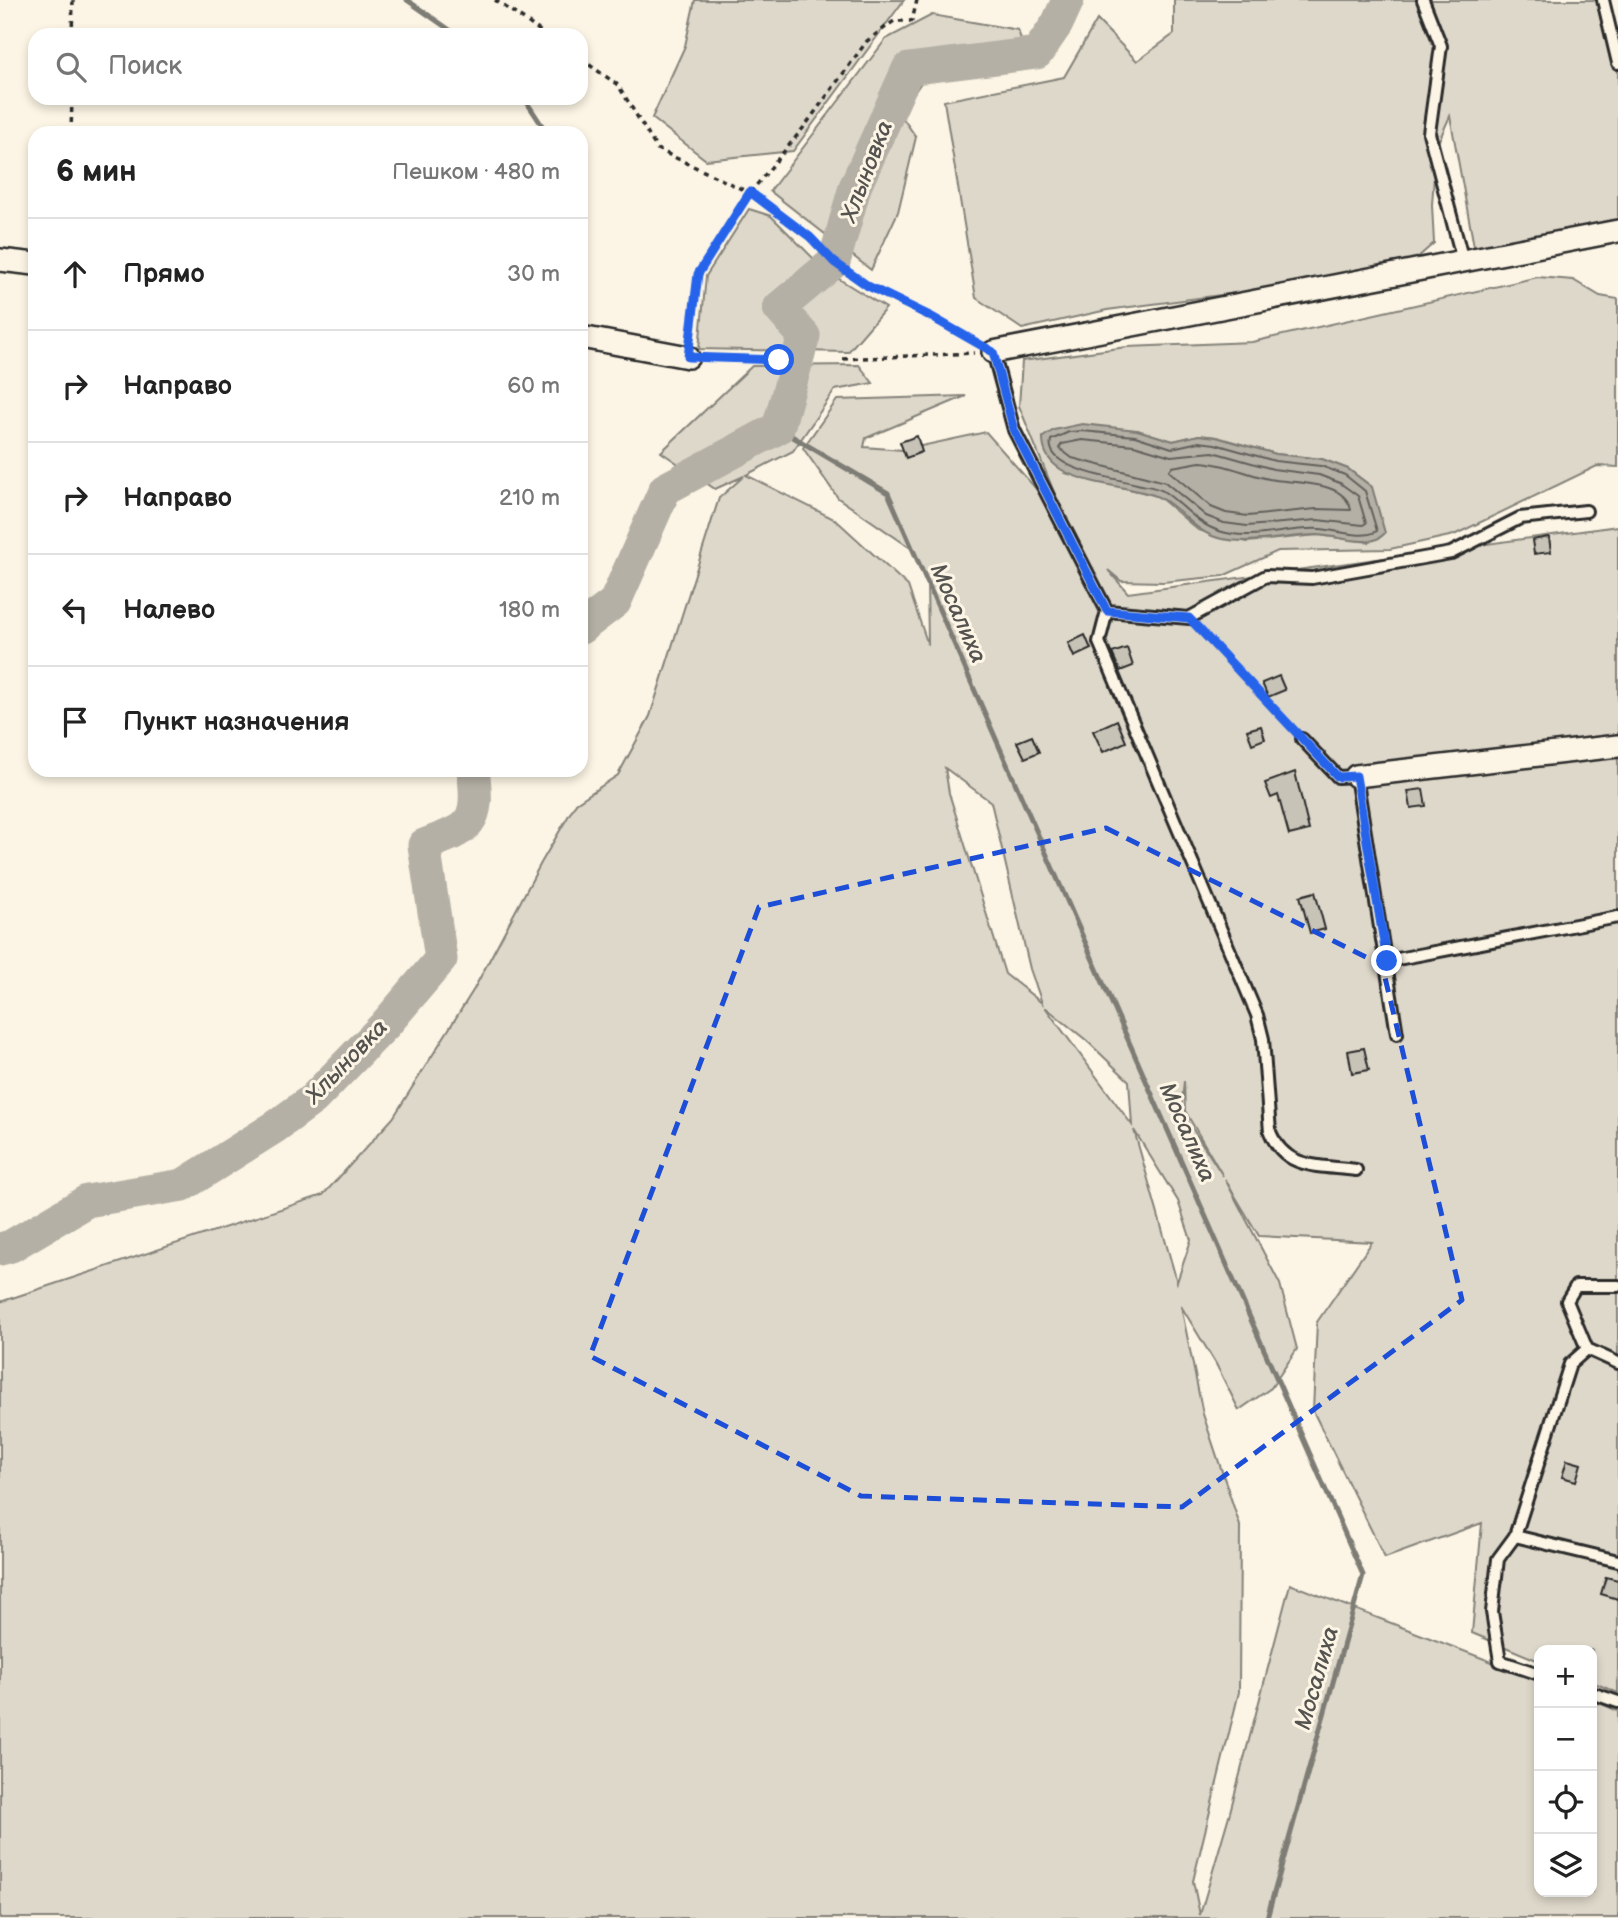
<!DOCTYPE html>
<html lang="ru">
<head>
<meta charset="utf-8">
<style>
	:root { --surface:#fff; --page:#f2f2f2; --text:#222; --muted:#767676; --line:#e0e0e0 }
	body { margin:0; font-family:"Balsamiq Sans",sans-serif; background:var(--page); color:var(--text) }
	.controls { position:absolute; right:21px; bottom:21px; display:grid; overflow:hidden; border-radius:14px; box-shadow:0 4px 10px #0003 }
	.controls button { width:63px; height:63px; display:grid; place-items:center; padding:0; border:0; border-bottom:2px solid var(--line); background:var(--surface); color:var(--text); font:35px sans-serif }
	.stop { position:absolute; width:21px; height:21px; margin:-16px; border:5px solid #2563eb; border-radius:50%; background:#fff }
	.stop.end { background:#2563eb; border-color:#fff; box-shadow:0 2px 7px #0008 }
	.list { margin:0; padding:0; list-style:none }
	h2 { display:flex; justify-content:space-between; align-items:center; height:91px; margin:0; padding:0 28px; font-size:30px }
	h2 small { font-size:23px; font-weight:400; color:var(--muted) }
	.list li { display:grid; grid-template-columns:46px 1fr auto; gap:21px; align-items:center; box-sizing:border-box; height:112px; padding:0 28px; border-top:2px solid var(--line) }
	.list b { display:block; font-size:26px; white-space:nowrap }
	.list em { font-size:23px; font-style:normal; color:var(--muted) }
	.icon { flex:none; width:38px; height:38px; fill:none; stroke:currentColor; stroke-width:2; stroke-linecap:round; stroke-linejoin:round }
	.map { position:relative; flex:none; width:1618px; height:1918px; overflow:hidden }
	.search { position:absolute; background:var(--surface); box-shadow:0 4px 10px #0003; left:28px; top:28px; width:560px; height:77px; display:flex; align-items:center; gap:18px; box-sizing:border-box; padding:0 24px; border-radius:21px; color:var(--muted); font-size:26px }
	.panel { position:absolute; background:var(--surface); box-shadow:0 4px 10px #0003; left:28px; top:126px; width:560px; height:651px; border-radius:21px }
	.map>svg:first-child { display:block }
</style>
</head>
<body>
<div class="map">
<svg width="1618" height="1918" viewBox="0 0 1618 1918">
	<rect width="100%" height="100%" fill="#fcf5e5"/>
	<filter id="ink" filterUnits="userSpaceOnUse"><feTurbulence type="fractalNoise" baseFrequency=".0143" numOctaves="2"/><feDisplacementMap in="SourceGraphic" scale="14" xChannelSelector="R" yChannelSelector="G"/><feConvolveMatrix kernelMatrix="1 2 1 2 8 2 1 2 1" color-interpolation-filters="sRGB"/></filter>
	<g filter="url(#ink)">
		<path fill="#ded8ca" stroke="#84827a" stroke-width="2" fill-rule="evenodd" d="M 695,0 L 904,0 L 793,151 L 706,160 L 652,118 L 685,46 Z
			M 1174,0 L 1605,0 L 1618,38 L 1618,222 L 1563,241 L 1527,260 L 1475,252 L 1450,116 L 1436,147 L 1432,205 L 1434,243 L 1408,266 L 1365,276 L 1107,310 L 1022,329 L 976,298 L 944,101 L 1064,77 L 1097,20 L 1137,61 L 1174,34 Z
			M 932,15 L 1018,30 L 1028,63 L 922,81 L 900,114 L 916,137 L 898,212 L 871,270 L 770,191 L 886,39 Z
			M 749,209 L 771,216 L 826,271 L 886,308 L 848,352 L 699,349 L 706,276 Z
			M 1538,277 L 1573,280 L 1600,296 L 1618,299 L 1618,467 L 1597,466 L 1454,535 L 1390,549 L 1278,551 L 1223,576 L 1163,582 L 1121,581 L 1108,570 L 1128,593 L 1618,526 L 1618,1693 L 1592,1682 L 1592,1650 L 1539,1650 L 1539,1661 L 1472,1633 L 1482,1523 L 1385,1558 L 1313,1411 L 1317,1322 L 1372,1242 L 1259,1236 L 1225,1179 L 1280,1284 L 1297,1349 L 1271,1388 L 1239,1410 L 1216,1364 L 1181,1306 L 1203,1414 L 1240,1526 L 1239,1692 L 1193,1881 L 1200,1915 L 1230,1812 L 1290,1584 L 1539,1680 L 1539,1892 L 1592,1892 L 1592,1700 L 1618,1711 L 1618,1918 L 0,1918 L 0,1302 L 323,1195 L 393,1118 L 474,989 L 541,863 L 576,803 L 618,775 L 650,716 L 719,498 L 744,476 L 715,489 L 661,452 L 752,366 L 859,365 L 873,383 L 835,390 L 793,451 L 746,475 L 836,520 L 908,586 L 928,645 L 927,580 L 912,549 L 838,498 L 803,448 L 837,400 L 966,396 L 866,438 L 864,447 L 903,450 L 986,432 L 1067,524 L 1019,406 L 1022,361 L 1127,347 L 1252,342 ZM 1137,430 L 1173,441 L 1199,435 L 1216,437 L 1276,454 L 1322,459 L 1348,469 L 1372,487 L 1369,542 L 1318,535 L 1247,542 L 1198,530 L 1158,496 L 1065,473 ZM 945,768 L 991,802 L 1030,969 L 1042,1003 L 1005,974 L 949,793 ZM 1045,1007 L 1086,1040 L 1129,1081 L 1132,1125 ZM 1184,1081 L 1185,1111 L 1223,1176 L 1181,1111 ZM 1134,1130 L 1178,1201 L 1191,1240 L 1177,1282 Z"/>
		<path fill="#b4b0a5" stroke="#7d7b74" stroke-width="2" d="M 1082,424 L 1137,430 L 1173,441 L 1199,435 L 1216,437 L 1276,454 L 1322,459 L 1348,469 L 1372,487 L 1385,533 C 1375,544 1364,541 1350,540 C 1340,538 1329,536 1318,535 C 1286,535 1254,545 1222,539 C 1193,533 1181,506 1156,496 C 1121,482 1041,486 1043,437 L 1054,430 Z"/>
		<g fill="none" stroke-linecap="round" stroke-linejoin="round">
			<path stroke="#62605c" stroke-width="2" d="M 1082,431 L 1135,436 L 1172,448 L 1199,442 L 1215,444 L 1275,461 L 1321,466 L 1345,475 L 1365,491 L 1377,531 C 1363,540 1336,530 1320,529 C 1286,527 1252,542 1219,531 C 1195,523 1183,504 1163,491 C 1156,487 1145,486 1137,484 C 1116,478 1044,470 1051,440 L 1069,432 Z
				M 1082,440 L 1134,445 L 1171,456 L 1213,452 L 1273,469 L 1319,475 L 1340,483 L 1358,496 L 1366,523 L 1363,525 L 1317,520 L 1247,526 L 1224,523 L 1206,516 L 1165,482 L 1072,458 L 1059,448 L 1062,444 Z
				M 1200,462 C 1224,463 1246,474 1269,479 C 1292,484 1345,479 1351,510 L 1316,509 L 1248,516 L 1226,513 L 1211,507 L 1169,471 L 1172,467 Z"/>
			<path stroke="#7d7b74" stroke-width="5" d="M 407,0 L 457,35
				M 524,98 L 547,133
				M 778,428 L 888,493 L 1363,1575 L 1267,1918"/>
			<path stroke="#b4b0a5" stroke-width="33" d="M 581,628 L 615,602 L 665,489 L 778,428 L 804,336 L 779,308 L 834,262 L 855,187 L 908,69 L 1037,53 L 1057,24 L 1068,0
				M 0,1249 L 11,1246 L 87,1201 L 183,1185 L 275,1127 L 313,1099 L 385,1025 L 441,959 L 424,845 C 470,828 481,824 473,770"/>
		</g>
		<path fill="#c8c3b7" stroke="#2b2b2b" stroke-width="2" d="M 917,436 L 922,452 L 906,458 L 900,442 Z
			M 1549,537 L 1551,552 L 1534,554 L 1532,540 Z
			M 1085,635 L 1091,649 L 1074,657 L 1068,643 Z
			M 1127,648 L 1133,666 L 1120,671 L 1112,653 Z
			M 1279,676 L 1285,690 L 1268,697 L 1262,683 Z
			M 1117,720 L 1126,742 L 1103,752 L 1093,731 Z
			M 1261,726 L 1265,739 L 1252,744 L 1247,730 Z
			M 1032,736 L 1039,752 L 1025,758 L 1017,742 Z
			M 1295,772 L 1309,830 L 1289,835 L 1278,795 L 1271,798 L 1265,783 Z
			M 1423,789 L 1426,806 L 1411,808 L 1408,791 Z
			M 1315,892 L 1325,929 L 1310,933 L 1300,896 Z
			M 1364,1048 L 1369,1070 L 1352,1073 L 1348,1051 Z
			M 1567,1460 L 1581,1464 L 1576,1481 L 1562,1477 Z
			M 1606,1577 L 1618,1580 L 1618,1599 L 1601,1594 Z"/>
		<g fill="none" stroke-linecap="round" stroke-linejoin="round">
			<defs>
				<path id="lane" d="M 1423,0 L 1441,46 L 1429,133 L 1463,261
					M 1603,0 L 1618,63
					M 993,352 L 1014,430 L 1107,611 L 1189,618 L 1266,576 L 1312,578 L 1451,553 L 1520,518 L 1586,511
					M 1107,611 L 1099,642 L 1257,1015 L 1263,1039 L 1270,1132 C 1286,1171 1320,1165 1356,1170
					M 1302,739 L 1338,777 L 1356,776 L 1397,1034
					M 1387,961 L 1618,917
					M 1618,1286 L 1576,1286 L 1567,1301 L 1587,1349 L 1618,1363
					M 1587,1349 L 1570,1364 L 1515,1536 L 1618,1561
					M 1515,1536 L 1498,1559 L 1492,1612 L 1500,1661 L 1539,1674
					M 1592,1693 L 1618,1702"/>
				<path id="street" d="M 0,260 L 35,264
					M 581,337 L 688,357
					M 993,352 L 1618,231
					M 1356,776 L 1618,746"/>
			</defs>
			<use href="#lane" stroke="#2b2b2b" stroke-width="16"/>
			<use href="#street" stroke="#2b2b2b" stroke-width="26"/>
			<path stroke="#2b2b2b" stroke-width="3.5" stroke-dasharray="5 5" stroke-linecap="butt" d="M 495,0 L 546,35
				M 72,35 L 73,0
				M 581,59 L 618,85 L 657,149 L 750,193 L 810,237 L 834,262 L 868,286 L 976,342
				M 71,133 L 72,98
				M 691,337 L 698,274 L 750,193 L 804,127 L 867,41 L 894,21 L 912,21 L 917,0
				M 707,358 L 779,360
				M 843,359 L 974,353
				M 1198,628 L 1293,730"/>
			<use href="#lane" stroke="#fcf5e5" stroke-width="10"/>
			<use href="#street" stroke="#fcf5e5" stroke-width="21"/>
		</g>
	</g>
	<g fill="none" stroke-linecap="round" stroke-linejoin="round" filter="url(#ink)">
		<path stroke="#2563eb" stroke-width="9" d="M 779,360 L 688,357 L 698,274 L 750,192 L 810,237 L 834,262 L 868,286 L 930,316 L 993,352 L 1014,430 L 1107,611 L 1189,618 L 1338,777 L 1356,776 L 1387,961"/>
	</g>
	<path fill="none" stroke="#1d4ed8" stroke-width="5" stroke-dasharray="14 9" stroke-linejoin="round" d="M 1106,828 L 1382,965 L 1462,1300 L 1182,1507 L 861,1496 L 590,1356 L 759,907 Z"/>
	<g text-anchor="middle" stroke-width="6" stroke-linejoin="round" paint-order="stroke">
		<g font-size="23" font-style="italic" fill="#545350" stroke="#fcf5e5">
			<text transform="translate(866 171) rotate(-69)" y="8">Хлыновка</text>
			<text transform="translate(959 613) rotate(66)" y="8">Мосалиха</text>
			<text transform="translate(346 1061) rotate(-46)" y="8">Хлыновка</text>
			<text transform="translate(1188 1132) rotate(66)" y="8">Мосалиха</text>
			<text transform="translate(1316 1678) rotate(-74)" y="8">Мосалиха</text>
		</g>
	</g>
</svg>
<div class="controls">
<button>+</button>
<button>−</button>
<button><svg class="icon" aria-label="locate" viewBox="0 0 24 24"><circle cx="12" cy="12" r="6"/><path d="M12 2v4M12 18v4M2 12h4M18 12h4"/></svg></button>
<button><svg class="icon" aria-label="layers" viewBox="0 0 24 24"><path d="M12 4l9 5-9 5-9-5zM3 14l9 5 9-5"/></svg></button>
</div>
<div class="stop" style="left:779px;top:360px"></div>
<div class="stop end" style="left:1387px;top:961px"></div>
<div class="search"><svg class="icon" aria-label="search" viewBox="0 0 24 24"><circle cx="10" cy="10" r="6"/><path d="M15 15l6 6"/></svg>Поиск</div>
<section class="panel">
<h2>6 мин<small>Пешком · 480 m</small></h2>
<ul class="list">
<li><svg class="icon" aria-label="ahead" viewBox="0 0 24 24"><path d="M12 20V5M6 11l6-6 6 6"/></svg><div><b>Прямо</b></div><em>30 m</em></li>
<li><svg class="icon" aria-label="right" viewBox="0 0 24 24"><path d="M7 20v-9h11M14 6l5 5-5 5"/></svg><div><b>Направо</b></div><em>60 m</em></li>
<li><svg class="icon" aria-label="right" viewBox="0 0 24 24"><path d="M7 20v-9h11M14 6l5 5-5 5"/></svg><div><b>Направо</b></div><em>210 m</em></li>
<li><svg class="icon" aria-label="left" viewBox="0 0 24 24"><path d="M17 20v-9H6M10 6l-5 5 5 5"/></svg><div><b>Налево</b></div><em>180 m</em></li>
<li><svg class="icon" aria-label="arrive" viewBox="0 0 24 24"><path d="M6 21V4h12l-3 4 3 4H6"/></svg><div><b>Пункт назначения</b></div></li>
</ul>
</section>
</div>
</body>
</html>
